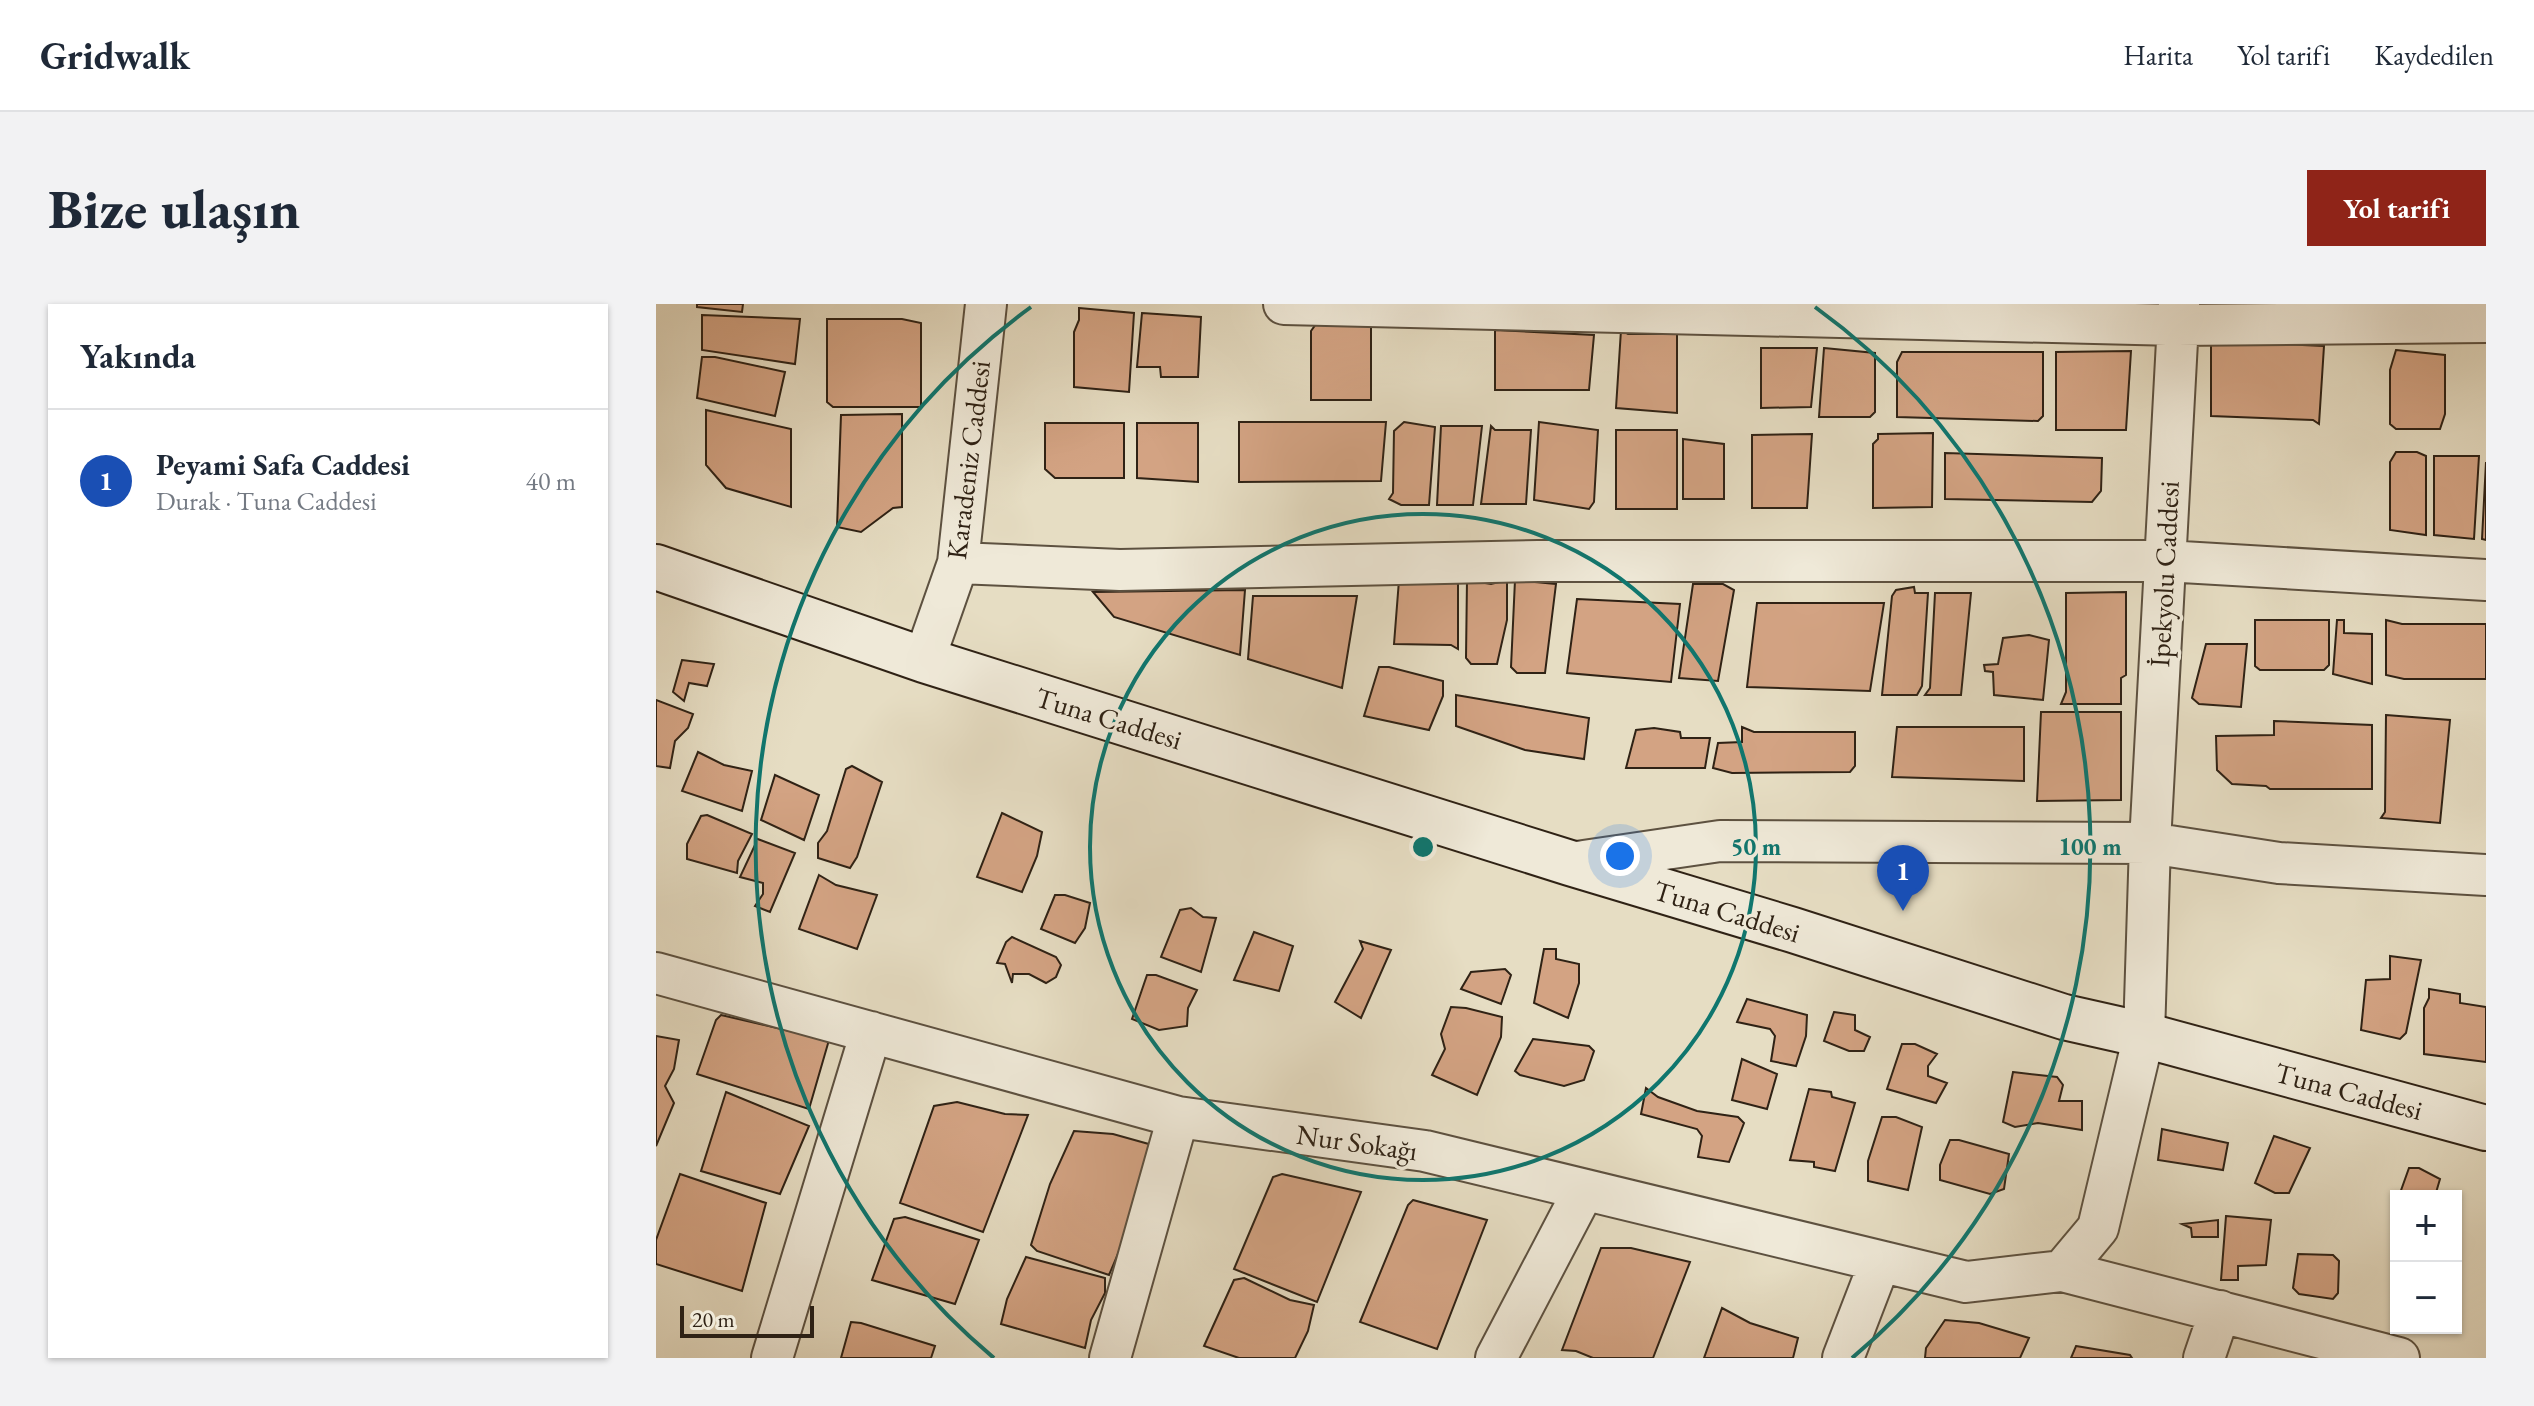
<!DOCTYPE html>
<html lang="tr">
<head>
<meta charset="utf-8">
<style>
	:root { --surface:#fff; --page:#f2f2f3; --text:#1f2937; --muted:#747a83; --line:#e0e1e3; --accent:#8f2418 }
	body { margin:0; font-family:"EB Garamond",serif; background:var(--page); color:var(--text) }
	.controls { position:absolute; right:24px; bottom:24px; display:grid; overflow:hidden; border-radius:0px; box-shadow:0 2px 6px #0004 }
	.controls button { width:72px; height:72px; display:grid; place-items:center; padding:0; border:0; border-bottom:2px solid var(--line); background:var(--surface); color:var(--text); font:40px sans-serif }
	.scale { position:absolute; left:24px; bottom:20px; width:134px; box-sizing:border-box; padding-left:8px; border:4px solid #2f2215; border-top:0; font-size:22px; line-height:28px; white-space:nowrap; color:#2f2215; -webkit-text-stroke:6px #efe9d8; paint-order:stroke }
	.you { position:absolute; left:964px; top:552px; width:28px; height:28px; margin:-20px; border:6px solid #fff; border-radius:50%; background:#1a73e8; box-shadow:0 0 0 12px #1a73e833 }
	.badge { display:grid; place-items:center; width:52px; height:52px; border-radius:50%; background:var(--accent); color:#fff; font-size:26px; font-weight:700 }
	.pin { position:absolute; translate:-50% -66px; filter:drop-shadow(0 2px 4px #0008) }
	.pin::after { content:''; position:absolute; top:42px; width:28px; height:24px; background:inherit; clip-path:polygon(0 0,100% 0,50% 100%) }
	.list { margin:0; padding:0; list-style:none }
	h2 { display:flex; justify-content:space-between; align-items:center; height:104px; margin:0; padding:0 32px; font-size:34px }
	h2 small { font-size:26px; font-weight:400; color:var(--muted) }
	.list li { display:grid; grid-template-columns:52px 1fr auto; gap:24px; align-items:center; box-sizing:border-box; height:144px; padding:0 32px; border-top:2px solid var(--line) }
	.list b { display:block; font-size:30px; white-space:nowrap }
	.list p { margin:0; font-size:26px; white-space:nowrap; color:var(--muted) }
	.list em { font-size:26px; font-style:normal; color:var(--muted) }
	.map { position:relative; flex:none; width:1830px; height:1054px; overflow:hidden; border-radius:0px }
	header { display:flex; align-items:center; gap:48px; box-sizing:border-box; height:112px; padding:0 40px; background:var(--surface); border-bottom:2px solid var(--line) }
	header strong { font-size:38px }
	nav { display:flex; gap:44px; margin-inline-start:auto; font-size:28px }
	.intro { display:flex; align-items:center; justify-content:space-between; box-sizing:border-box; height:192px; padding:0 48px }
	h1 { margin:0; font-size:56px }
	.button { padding:20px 36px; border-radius:0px; background:var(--accent); color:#fff; font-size:28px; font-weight:700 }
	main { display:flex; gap:48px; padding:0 48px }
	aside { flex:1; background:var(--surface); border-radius:0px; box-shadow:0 2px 6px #0004 }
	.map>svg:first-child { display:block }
</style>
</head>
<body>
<header>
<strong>Gridwalk</strong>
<nav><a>Harita</a><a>Yol tarifi</a><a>Kaydedilen</a></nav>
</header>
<div class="intro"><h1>Bize ulaşın</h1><a class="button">Yol tarifi</a></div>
<main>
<aside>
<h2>Yakında<small></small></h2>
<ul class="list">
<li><span class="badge" style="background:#1a4fb4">1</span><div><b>Peyami Safa Caddesi</b><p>Durak · Tuna Caddesi</p></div><em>40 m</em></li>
</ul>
</aside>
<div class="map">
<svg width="1830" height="1054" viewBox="0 0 1830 1054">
	<rect width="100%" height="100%" fill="#e6ddc3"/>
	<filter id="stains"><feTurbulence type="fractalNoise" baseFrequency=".0025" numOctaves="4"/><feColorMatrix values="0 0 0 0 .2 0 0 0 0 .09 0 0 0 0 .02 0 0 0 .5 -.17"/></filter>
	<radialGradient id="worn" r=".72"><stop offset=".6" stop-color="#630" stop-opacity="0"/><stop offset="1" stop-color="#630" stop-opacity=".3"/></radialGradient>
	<path fill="#d3a383" stroke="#2f2215" stroke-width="2" d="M 41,0 L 87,0 L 86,8 L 41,3 Z
		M 423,4 L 478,9 L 473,88 L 418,83 L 418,28 L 423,16 Z
		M 486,9 L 545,13 L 542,73 L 505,73 L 504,63 L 481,63 Z
		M 46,11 L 144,15 L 139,60 L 46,46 Z
		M 715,12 L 715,96 L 655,96 L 655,27 L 660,20 Z
		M 171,15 L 246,15 L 265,19 L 265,103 L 177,103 L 171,98 Z
		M 839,26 L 938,31 L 933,86 L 839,86 Z
		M 965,26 L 972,30 L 1021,30 L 1021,109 L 960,104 Z
		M 1555,33 L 1562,37 L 1668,42 L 1663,120 L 1657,116 L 1555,112 Z
		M 1105,44 L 1161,44 L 1155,103 L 1105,104 Z
		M 1168,44 L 1219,49 L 1219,108 L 1214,113 L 1163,113 Z
		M 1740,46 L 1789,51 L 1789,110 L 1784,125 L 1740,125 L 1734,120 L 1734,66 Z
		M 1475,47 L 1470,126 L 1400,126 L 1400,48 Z
		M 1246,48 L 1387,48 L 1387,112 L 1382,117 L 1241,113 L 1241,58 Z
		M 46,53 L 59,53 L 129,68 L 119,112 L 41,94 Z
		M 50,106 L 135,125 L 135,203 L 70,184 L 50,161 Z
		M 246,110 L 246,203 L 237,204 L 205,228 L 181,223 L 185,111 Z
		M 583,118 L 730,118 L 725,177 L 583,178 Z
		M 748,118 L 779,123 L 773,201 L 745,201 L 733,195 L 737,189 L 738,127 Z
		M 883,118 L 942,126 L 938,198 L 933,205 L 878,196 Z
		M 389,119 L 468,119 L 468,174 L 399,174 L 389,165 Z
		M 481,119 L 542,119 L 542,178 L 481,174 Z
		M 785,122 L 826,122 L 817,201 L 781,201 Z
		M 835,122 L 839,126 L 875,126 L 870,200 L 825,200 Z
		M 960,126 L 1021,126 L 1021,205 L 960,205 Z
		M 1277,129 L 1276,203 L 1217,204 L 1217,140 L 1222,135 L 1222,130 Z
		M 1156,130 L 1151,204 L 1096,204 L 1096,131 Z
		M 1027,135 L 1068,140 L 1068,195 L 1027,195 Z
		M 1740,148 L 1761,148 L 1770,152 L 1770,231 L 1734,226 L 1734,158 Z
		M 1289,149 L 1446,154 L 1445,187 L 1436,198 L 1289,195 Z
		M 1778,152 L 1823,152 L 1818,235 L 1778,231 Z
		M 1830,158 L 1830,236 L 1826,235 Z
		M 743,276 L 797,276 L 802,280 L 802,345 L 795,341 L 738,340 Z
		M 811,276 L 835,280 L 851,276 L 851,316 L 841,360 L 815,360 L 810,354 Z
		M 859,276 L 900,280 L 889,369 L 861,369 L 855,363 Z
		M 1037,280 L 1067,280 L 1078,286 L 1062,377 L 1023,374 Z
		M 1258,283 L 1259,289 L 1272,289 L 1266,382 L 1261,391 L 1226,391 L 1236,292 L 1240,286 Z
		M 589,286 L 584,351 L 458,313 L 437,288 Z
		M 1470,288 L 1470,371 L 1465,374 L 1465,400 L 1405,400 L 1410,388 L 1410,289 Z
		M 1279,289 L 1315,289 L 1305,391 L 1269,391 L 1274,384 Z
		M 597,292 L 701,292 L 686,384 L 592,355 Z
		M 921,295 L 1024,300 L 1015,378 L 911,369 Z
		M 1101,299 L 1228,299 L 1214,387 L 1091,383 Z
		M 1599,316 L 1673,316 L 1673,361 L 1668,366 L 1604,366 L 1599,362 Z
		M 1681,316 L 1688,316 L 1688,329 L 1716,330 L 1716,380 L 1677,370 Z
		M 1730,316 L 1746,320 L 1830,320 L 1830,375 L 1748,375 L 1730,371 Z
		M 1373,331 L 1393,336 L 1387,396 L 1338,391 L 1337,368 L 1329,367 L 1328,361 L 1342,360 L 1347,334 Z
		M 1550,340 L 1591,340 L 1585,403 L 1543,400 L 1536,394 Z
		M 26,356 L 58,360 L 51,382 L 33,379 L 28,397 L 17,388 Z
		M 723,363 L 733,363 L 787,377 L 787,392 L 773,426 L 708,412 Z
		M 800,391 L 933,414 L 928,455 L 869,446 L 800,422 Z
		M 0,396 L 37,410 L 32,424 L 19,437 L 14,464 L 0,462 Z
		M 1385,408 L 1465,408 L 1465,496 L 1381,497 Z
		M 1730,411 L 1794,416 L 1784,519 L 1725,514 L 1729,508 Z
		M 1618,417 L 1716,421 L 1716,485 L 1614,485 L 1610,482 L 1576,480 L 1561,466 L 1560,432 L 1618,431 Z
		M 1086,423 L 1098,428 L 1199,428 L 1199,462 L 1194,468 L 1076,469 L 1057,464 L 1062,439 L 1086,438 Z
		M 1241,423 L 1368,423 L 1368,477 L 1236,473 Z
		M 998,424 L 1024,428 L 1025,434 L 1054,434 L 1049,464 L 970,464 L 980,426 Z
		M 42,448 L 68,461 L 96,467 L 86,507 L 26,487 Z
		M 196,462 L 226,478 L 201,553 L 194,564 L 162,554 L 162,539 L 171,527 L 190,465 Z
		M 119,471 L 163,491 L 148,536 L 105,516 Z
		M 346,509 L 386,528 L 381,552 L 366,588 L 321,573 Z
		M 51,511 L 96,530 L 82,557 L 81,569 L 31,555 L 31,540 L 45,512 Z
		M 99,534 L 139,549 L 114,608 L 99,602 L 107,590 L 107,579 L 84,573 L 99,541 Z
		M 163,571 L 180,581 L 221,591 L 201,645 L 143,625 Z
		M 399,591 L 409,591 L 434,599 L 429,624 L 419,639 L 385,625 Z
		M 535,604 L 547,613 L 560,614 L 545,668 L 505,653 L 524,606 Z
		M 598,628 L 637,642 L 623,687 L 578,676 Z
		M 356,633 L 400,653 L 405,661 L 400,673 L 390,679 L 373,670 L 357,670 L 356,679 L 349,660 L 341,659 L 350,638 Z
		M 704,637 L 735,646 L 705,714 L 679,698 L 707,645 Z
		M 888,645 L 900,645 L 900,655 L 923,660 L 923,679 L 912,714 L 878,699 Z
		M 1734,652 L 1765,656 L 1750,729 L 1744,735 L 1705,726 L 1710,676 L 1734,675 Z
		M 849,665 L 855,671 L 845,700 L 805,685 L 815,668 Z
		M 491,671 L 500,671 L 541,686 L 532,704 L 531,722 L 503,726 L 476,715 Z
		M 1773,685 L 1804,690 L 1804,699 L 1830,703 L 1830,758 L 1768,750 L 1768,704 L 1773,694 Z
		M 1091,695 L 1151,711 L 1150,732 L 1140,762 L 1115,757 L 1119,732 L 1114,725 L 1081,718 Z
		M 795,703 L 810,704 L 846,713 L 845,733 L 821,791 L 776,771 L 789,745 L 785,730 Z
		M 1178,708 L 1199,711 L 1199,726 L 1214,733 L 1208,747 L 1193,747 L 1168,737 Z
		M 65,711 L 173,736 L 153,805 L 41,770 L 60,716 Z
		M 0,732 L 23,736 L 18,765 L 9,782 L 18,799 L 0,842 Z
		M 877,735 L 933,742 L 938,747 L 928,776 L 908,782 L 864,771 L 859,767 Z
		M 1246,740 L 1259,740 L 1281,750 L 1272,762 L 1272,772 L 1291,779 L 1280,799 L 1231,785 Z
		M 1086,755 L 1121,770 L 1111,805 L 1076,796 Z
		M 1357,768 L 1401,773 L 1407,781 L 1403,797 L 1426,797 L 1426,826 L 1382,819 L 1359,823 L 1347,818 Z
		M 990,784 L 1002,793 L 1041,807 L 1082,813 L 1088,819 L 1073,858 L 1042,853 L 1046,832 L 1041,825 L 985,810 Z
		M 1153,785 L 1175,788 L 1176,793 L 1199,799 L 1179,867 L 1158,863 L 1158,858 L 1134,856 Z
		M 70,788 L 153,822 L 124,890 L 45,867 Z
		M 301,798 L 349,810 L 372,811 L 327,928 L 244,899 L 278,802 Z
		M 1226,813 L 1240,813 L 1266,823 L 1252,886 L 1212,877 L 1212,857 Z
		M 1506,825 L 1572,839 L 1567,866 L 1502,856 Z
		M 418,827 L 457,830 L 507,844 L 453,971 L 381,947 L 375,941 L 394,880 Z
		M 1618,832 L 1654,844 L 1633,889 L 1619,889 L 1599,879 Z
		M 1294,836 L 1303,836 L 1353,850 L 1348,885 L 1334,890 L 1284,876 L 1284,861 Z
		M 1753,864 L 1763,864 L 1784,875 L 1779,892 L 1743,892 Z
		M 24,870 L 110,899 L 86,987 L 0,960 L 0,936 Z
		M 626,870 L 705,888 L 661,998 L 578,965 L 617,873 Z
		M 757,896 L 831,916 L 781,1045 L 704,1018 L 752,901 Z
		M 1570,912 L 1615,916 L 1610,961 L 1582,962 L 1582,976 L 1565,976 Z
		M 249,913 L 323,936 L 299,1000 L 216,976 L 238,915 Z
		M 1562,916 L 1562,933 L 1536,933 L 1535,924 L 1526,920 Z
		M 945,944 L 975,944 L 1034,958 L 997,1054 L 937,1054 L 920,1047 L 906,1046 Z
		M 1642,950 L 1677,951 L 1683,957 L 1682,989 L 1677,995 L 1643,990 L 1637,984 Z
		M 370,953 L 449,974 L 449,989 L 435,1016 L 429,1044 L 345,1020 L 351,995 Z
		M 588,974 L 634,996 L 658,1001 L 652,1027 L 639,1054 L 583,1054 L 548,1042 L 578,976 Z
		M 1066,1004 L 1094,1019 L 1142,1034 L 1137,1054 L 1048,1054 Z
		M 1289,1016 L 1323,1019 L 1373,1034 L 1364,1054 L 1269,1054 L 1270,1044 Z
		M 195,1018 L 205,1019 L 279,1042 L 275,1054 L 185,1054 Z
		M 1420,1042 L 1474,1051 L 1476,1054 L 1415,1054 Z"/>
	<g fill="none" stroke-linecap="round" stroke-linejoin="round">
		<defs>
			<path id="minor" d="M 628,0 L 1521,21 L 1830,18
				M 302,259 L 464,266 L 882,257 L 1509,257 L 1830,276
				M 268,356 L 302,259 L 330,0
				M 914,559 L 1064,537 L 1494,539 L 1623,559 L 1830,571
				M 0,669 L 522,813 L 769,847 L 1310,978 L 1406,967 L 1743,1054
				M 1406,967 L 1442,924 L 1488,731 L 1494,539 L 1523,0
				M 116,1054 L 215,728
				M 454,1054 L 522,813
				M 840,1054 L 928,886
				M 1187,1054 L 1224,958
				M 1548,1054 L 1564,1007"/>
			<path id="secondary" d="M 0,263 L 268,356 L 914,559 L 1137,626 L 1408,713 L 1488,731 L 1830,824"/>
		</defs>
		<use href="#minor" stroke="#5d5140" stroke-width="44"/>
		<use href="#secondary" stroke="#2f2215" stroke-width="48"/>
		<use href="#minor" stroke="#efe9d8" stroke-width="40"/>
		<use href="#secondary" stroke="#efe9d8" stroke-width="44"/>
	</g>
	<g fill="none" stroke="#0f766e" stroke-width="4">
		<circle cx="767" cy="543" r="333"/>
		<path d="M338 1054A667 667 0 0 1 375 3M1159 3A667 667 0 0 1 1196 1054"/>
	</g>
	<g text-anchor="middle" stroke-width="7" stroke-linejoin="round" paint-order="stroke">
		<g font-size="28" fill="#2f2215" stroke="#efe9d8">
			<text transform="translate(312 156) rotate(-83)" y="10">Karadeniz Caddesi</text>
			<text transform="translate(1508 270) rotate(-87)" y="10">İpekyolu Caddesi</text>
			<text transform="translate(453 414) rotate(17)" y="10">Tuna Caddesi</text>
			<text transform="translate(1071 607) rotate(17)" y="10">Tuna Caddesi</text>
			<text transform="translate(1693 787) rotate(15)" y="10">Tuna Caddesi</text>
			<text transform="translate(701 838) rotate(8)" y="10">Nur Sokağı</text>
		</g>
	</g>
	<circle cx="767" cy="543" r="12" fill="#0f766e" stroke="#efe9d8" stroke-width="4"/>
	<g font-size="24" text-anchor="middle" font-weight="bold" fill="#0f766e" stroke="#efe9d8" stroke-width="7" stroke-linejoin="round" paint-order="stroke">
		<text x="1100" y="551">50 m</text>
		<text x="1434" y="551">100 m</text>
	</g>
	<rect width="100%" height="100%" filter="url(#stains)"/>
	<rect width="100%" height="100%" fill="url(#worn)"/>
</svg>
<div class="controls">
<button>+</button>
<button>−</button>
</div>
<div class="scale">20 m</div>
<div class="you"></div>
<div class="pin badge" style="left:1247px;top:607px;background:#1a4fb4">1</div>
</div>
</main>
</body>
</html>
